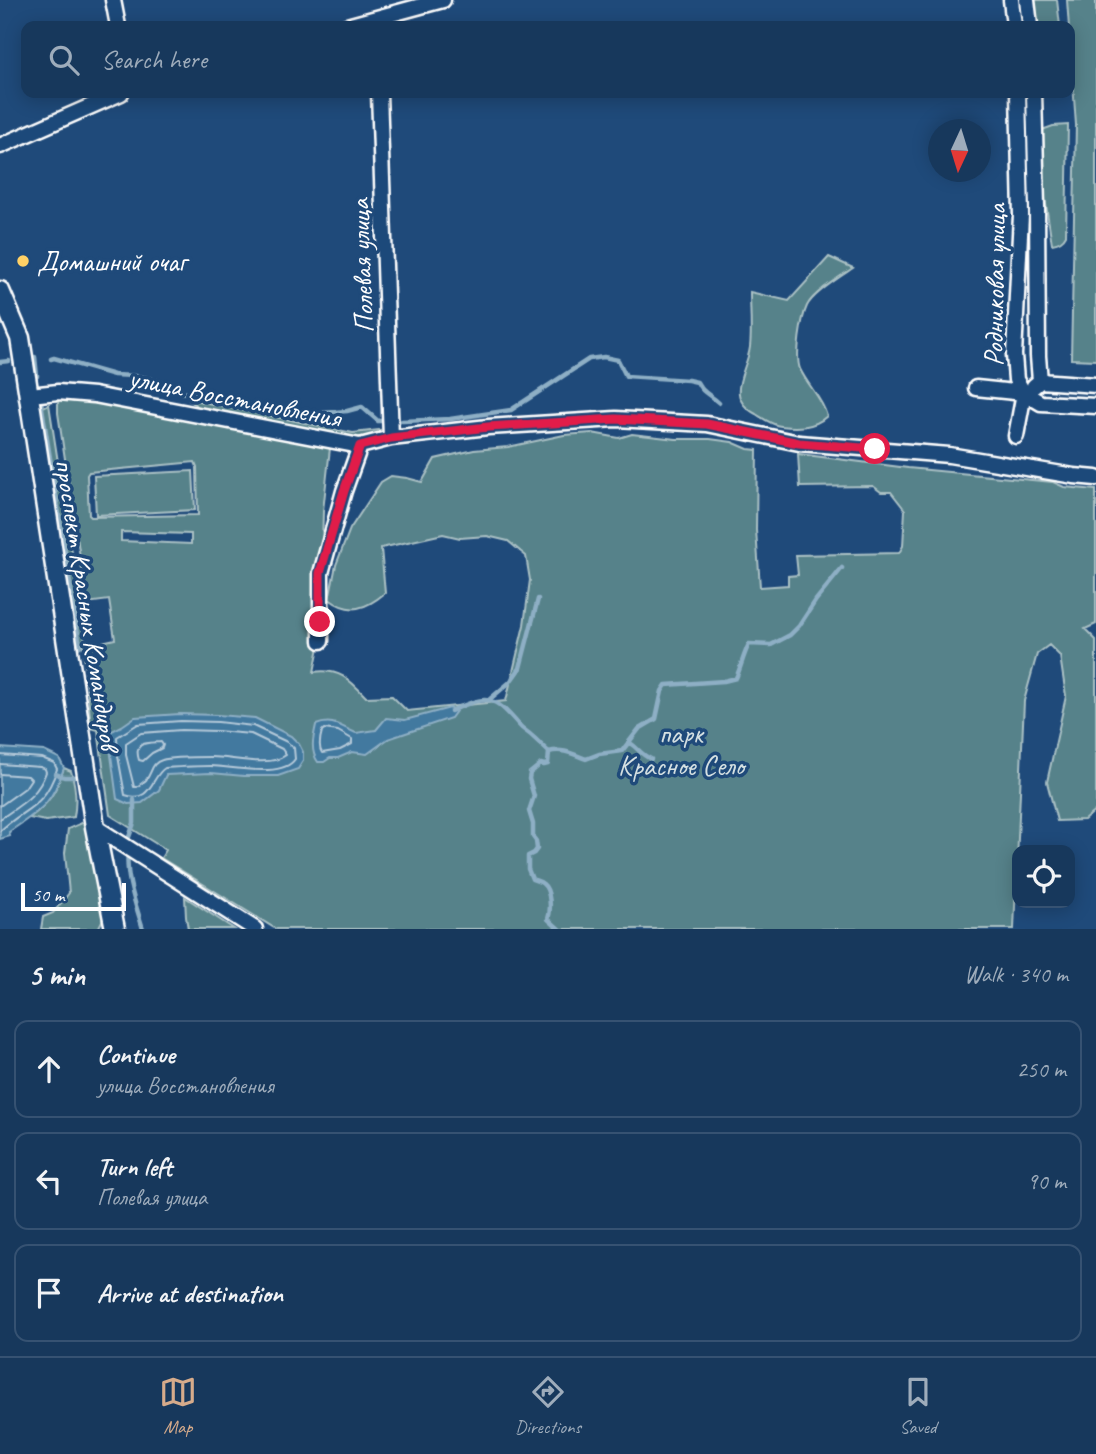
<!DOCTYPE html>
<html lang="en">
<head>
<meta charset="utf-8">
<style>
	:root { --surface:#17385c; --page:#203f62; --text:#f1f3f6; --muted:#9eacbb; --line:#365272; --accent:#d6ab8b }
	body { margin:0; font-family:Caveat,sans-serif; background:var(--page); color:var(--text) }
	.controls { position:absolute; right:21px; bottom:21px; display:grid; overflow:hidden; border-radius:14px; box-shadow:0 4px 18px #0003 }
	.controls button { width:63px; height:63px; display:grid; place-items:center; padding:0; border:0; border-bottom:2px solid var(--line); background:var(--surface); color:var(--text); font:35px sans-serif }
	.compass { position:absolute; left:928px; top:119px; width:63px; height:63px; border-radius:50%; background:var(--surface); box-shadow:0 4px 18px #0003; rotate:184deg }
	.scale { position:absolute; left:21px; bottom:18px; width:105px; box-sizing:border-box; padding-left:7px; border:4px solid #fff; border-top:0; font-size:19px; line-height:24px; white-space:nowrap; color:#fff; -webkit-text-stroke:5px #1f4a7a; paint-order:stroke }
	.stop { position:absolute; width:21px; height:21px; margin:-16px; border:5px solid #e11d48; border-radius:50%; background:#fff }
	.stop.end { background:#e11d48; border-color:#fff; box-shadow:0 2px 7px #0008 }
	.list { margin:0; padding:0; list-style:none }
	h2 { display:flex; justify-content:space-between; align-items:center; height:91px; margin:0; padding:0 28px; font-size:30px }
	h2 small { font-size:23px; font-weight:400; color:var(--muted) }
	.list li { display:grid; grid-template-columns:46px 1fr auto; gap:21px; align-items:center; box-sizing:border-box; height:98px; margin:0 14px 14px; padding:0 14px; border:2px solid var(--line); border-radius:14px }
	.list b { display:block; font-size:26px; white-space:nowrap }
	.list p { margin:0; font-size:23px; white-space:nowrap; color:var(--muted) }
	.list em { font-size:23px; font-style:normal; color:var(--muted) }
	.icon { flex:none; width:38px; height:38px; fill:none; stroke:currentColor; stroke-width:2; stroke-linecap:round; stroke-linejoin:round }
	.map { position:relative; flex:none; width:1096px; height:929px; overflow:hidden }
	.search { position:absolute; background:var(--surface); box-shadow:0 4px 18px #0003; left:21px; right:21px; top:21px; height:77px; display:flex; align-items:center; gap:18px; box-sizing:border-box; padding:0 24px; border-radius:14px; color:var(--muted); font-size:26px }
	.sheet { height:427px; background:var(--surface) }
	nav { display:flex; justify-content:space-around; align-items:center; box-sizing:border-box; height:98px; border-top:2px solid var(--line); background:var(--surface); font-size:19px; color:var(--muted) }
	nav a { display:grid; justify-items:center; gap:4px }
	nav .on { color:var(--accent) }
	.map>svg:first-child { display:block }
</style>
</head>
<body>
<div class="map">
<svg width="1096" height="929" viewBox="0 0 1096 929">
	<rect width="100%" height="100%" fill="#1f4a7a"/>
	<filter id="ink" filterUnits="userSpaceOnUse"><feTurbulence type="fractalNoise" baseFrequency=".0143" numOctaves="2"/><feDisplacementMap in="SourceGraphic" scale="14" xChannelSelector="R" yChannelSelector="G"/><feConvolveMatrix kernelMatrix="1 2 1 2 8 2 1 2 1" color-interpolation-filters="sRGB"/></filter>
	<g filter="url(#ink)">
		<path fill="#56828a" stroke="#aac0c4" stroke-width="2" fill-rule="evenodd" d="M 1034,0 L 1057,0 L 1060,26 L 1037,26 Z
			M 1067,0 L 1096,0 L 1096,360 L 1071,359 L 1076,125 Z
			M 1068,125 L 1066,235 C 1063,241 1059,243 1052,244 L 1043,185 L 1042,130 L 1053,126 Z
			M 829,257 L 853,268 C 841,276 813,293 807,306 C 801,319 795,356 800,369 C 808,386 822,398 827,416 C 814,428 797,428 781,426 C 772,425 764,419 756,414 C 723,397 747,372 750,347 C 752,329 750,310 750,292 L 789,301 Z
			M 58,399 L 106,404 L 330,448 L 323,511 L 322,545 L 316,560 L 313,580 L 319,647 L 314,672 C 339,668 350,680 366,697 L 392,696 L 407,711 L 506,701 L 524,625 L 530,580 L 526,556 L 508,541 L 487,536 L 460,538 L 443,534 L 381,548 L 385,593 C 366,609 350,615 329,599 L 336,565 L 350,529 L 381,482 L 391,476 L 407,478 L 422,482 L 435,459 L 474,450 L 508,447 L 564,435 L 592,433 L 619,438 L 632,434 L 676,439 L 710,439 L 732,442 L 748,449 L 757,450 L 756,530 L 760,587 L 788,585 L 788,576 L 798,575 L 796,555 L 899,553 L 903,546 L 905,510 L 891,492 L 881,492 L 873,486 L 800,487 L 798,454 L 908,468 L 1053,482 L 1064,487 L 1096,490 L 1096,624 L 1085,629 L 1096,640 L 1096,810 L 1084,820 L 1057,821 L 1047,782 L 1066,696 L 1060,656 L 1049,645 L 1037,654 L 1024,701 L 1014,929 L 276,929 L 161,858 L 166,850 L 110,815 L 98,730 L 91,728 L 83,643 L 78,649 L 41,408 L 49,404 L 85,637 L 83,642 L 93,644 L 115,639 L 109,600 L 87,603 L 58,413 ZM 195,462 L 197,467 L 198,515 L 91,517 L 89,515 L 87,475 L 89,472 ZM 121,532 L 191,534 L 191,544 L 121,541 Z
			M 188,399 L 353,433 L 380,430 L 379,434 L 361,441 L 206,413 Z
			M 193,471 L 195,510 L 96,515 L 94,476 Z
			M 64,768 L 71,771 C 76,787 77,800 74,817 L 46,821 L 29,818 C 49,804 56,792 64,768 Z
			M 82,823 L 88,827 L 105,915 L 98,929 L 41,929 L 43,917 L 53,913 L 69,893 L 65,853 L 68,829 Z
			M 185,897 L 234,929 L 188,929 L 186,917 Z"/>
		<path fill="#43799f" stroke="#8eafc5" stroke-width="2" d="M 450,708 L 456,711 L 451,718 L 388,739 L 367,754 L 352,752 L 338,758 L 330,758 L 324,762 L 318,762 C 310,751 313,738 316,725 C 333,718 341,727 356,733 L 376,730 L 386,718 L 405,720 Z
			M 180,714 L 218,715 L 255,718 L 291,736 L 299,744 L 303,752 L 303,761 L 298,769 L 278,776 L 244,776 L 211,773 L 166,775 L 159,790 L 142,803 L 128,804 L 117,799 L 108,733 L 122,726 L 135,717 Z
			M 0,748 L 44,751 L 59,758 L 64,768 C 51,806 40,810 9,832 L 10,836 L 0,839 Z"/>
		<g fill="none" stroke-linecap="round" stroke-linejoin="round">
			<path stroke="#b4c9d9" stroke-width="2" d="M 181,721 L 218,722 L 253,726 L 287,742 L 294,748 L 295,759 C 282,779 231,766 210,766 C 195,766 180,767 165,768 C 151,776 152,804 125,795 L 118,756 L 117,737 L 138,724 Z
				M 324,729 L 338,731 L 352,739 L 352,744 L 340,750 L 322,753 C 318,747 320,738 322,731 Z
				M 181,730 L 217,731 L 251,734 L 282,749 L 286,755 C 269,768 232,757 211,757 C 201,757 171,757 162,760 C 151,763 152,773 146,780 C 145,781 138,786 137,787 L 134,787 L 126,755 L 126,743 L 141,733 Z
				M 161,742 L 163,745 L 162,748 L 152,753 L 143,761 L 139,760 C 133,741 147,743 161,742 Z
				M 0,755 L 42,758 L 54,763 L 57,769 C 44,809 25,807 0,831
				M 0,764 L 40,767 L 45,769 L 46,772 C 38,796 20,805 0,819
				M 0,774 L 28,776 L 31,779 L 25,788 L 0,806"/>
			<path stroke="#8eafc5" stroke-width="4.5" d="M 35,357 L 37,376
				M 51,359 L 54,358 L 114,375 L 134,376 L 147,378 L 170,385 L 180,392 L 222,398 L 246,405 L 280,408 L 310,414 L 347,411 L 362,407 L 378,421 L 383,421
				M 0,362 L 9,361
				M 41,401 L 80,646
				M 402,421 L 450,419 L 511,410 L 589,359 L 604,357 L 618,360 L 626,376 L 688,380 L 697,382 C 703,394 710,394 719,403
				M 490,699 L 510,682 L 520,668 L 538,599
				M 451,711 C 488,694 493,695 519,725 C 523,730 528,732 532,736 C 538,741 543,747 549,752 L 548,764 L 544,765 L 541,764 L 530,773 L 529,779 L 534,796 L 529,811 L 533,824 L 533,837 L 536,841 L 537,849 L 534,853 L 528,856 L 528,869 L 532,879 C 536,881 540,881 543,884 C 551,890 551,911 548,919 L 559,929
				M 630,743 C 638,748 641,755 651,759
				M 549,752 C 562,748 573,754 586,759 L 599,754 L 622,751 L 639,729 L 656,719 L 662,691 L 666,685 L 724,681 L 736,678 C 741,667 743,656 749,644 L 771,645 L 790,635 L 799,626 L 816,600 L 842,568
				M 56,774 L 64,777 L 75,777
				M 129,837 L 134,823 L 134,800
				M 128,852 C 125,877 136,905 143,929"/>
			<defs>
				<path id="minor" d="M 113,0 L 118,26
					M 1011,0 L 1014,26
					M 1027,0 L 1030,26
					M 347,26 L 443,0
					M 379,93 L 391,438
					M 1018,93 L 1021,215 L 1014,355 L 1016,380 L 1024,393
					M 1034,93 L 1037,207 L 1038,356 L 1040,381
					M 0,146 L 121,93
					M 1034,386 L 1040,381 L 1096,385
					M 976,388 L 1024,393 L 1041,403 L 1096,406
					M 30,395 L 58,392 L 94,395 L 360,446 L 391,438 L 488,427 L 616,419 L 707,424 L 799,443 L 949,455 L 1074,476 L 1096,478
					M 1016,436 L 1024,393
					M 321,641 L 321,573 L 344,491 L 360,446
					M 95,827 L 255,929"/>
				<path id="tertiary" d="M 0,291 L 20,338 L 95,827 L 115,929"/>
			</defs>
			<use href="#minor" stroke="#fff" stroke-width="19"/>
			<use href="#tertiary" stroke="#fff" stroke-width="23"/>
			<use href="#minor" stroke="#1f4a7a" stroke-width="14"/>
			<use href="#tertiary" stroke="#1f4a7a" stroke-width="18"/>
		</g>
	</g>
	<g fill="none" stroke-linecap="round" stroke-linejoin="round" filter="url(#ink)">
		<path stroke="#e11d48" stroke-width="9" d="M 320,622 L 320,573 L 344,491 L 360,446 L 391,438 L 488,427 L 616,419 L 707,424 L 799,443 L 875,449"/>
	</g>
	<circle fill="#ffd166" stroke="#1f4a7a" stroke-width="2.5" cx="23" cy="261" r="7"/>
	<g text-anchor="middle" stroke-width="7" stroke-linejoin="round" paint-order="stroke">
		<g font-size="28" fill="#fff" stroke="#1f4a7a" text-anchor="start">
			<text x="37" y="271">Домашний очаг</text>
		</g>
		<g font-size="28" fill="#fff" stroke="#1f4a7a">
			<text transform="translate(361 266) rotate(-92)" y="10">Полевая улица</text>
			<text transform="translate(994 285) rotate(-89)" y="10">Родниковая улица</text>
			<text transform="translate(235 397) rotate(11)" y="10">улица Восстановления</text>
			<text transform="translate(88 604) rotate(81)" y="10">проспект Красных Командиров</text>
		</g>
		<g font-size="28" fill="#d5e0e2" stroke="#1f4a7a">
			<text x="681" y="743">парк<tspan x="681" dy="32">Красное Село</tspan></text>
		</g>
	</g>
</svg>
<div class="controls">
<button><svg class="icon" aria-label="locate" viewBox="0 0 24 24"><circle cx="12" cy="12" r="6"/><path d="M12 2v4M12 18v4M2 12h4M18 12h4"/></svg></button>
</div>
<svg class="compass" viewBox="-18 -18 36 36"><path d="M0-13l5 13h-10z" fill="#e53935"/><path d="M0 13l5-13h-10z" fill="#9eacbb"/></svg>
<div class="scale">50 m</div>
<div class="stop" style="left:875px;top:449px"></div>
<div class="stop end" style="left:320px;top:622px"></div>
<div class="search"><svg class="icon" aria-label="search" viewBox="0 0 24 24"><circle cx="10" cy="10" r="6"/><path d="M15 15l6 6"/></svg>Search here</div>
</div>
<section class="sheet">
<h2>5 min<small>Walk · 340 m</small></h2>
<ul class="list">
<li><svg class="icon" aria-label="ahead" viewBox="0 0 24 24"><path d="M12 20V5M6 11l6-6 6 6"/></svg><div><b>Continue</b><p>улица Восстановления</p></div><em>250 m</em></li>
<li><svg class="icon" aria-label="left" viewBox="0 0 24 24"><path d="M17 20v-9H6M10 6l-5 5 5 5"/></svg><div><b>Turn left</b><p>Полевая улица</p></div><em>90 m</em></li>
<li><svg class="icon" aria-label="arrive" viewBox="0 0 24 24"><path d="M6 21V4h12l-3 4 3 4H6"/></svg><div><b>Arrive at destination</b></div></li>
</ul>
</section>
<nav>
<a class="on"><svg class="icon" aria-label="map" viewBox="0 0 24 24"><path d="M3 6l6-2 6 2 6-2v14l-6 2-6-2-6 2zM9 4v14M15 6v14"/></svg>Map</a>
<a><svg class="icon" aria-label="directions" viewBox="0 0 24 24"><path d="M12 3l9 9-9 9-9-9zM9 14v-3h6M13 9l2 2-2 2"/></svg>Directions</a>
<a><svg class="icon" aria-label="saved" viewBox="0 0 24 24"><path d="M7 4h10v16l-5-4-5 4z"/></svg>Saved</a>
</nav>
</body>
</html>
